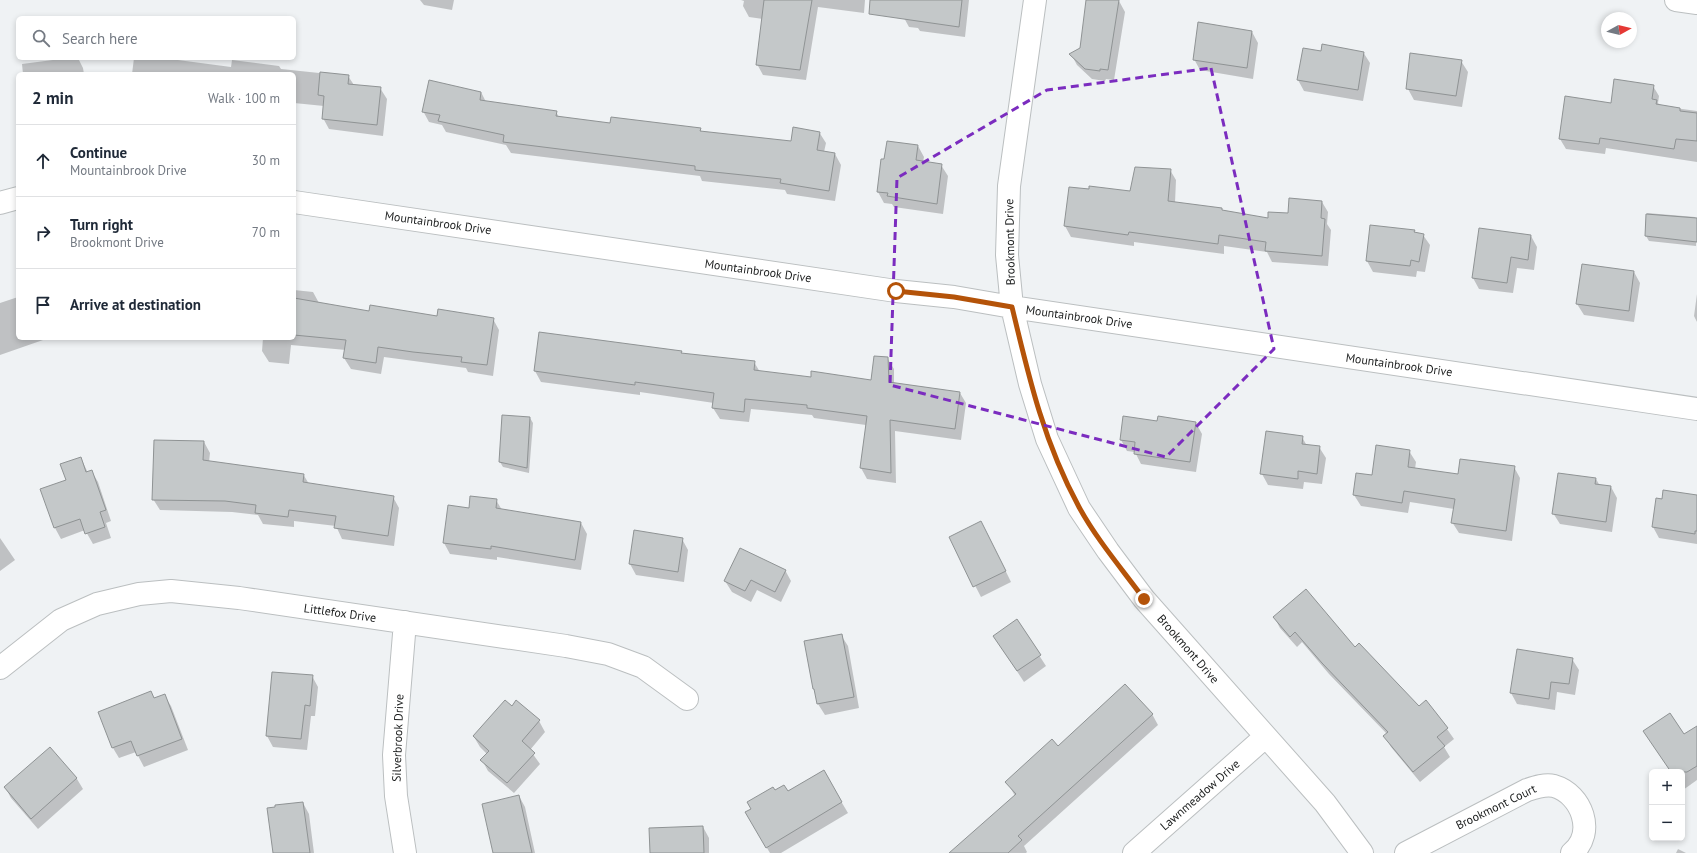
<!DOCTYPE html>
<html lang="en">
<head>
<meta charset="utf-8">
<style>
	:root { --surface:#fff; --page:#f2f2f3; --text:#1f2937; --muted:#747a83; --line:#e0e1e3 }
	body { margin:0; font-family:"PT Sans",sans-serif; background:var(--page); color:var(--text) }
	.controls { position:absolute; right:12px; bottom:12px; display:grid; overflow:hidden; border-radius:6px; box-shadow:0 2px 6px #0003 }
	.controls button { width:36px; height:36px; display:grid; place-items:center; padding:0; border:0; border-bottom:1px solid var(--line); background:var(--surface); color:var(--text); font:20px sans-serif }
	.compass { position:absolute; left:1601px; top:12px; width:36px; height:36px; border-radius:50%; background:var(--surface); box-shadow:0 2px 6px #0003; rotate:82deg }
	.stop { position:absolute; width:12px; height:12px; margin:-9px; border:3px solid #b45309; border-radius:50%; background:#fff }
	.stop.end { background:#b45309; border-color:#fff; box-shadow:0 1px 4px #0008 }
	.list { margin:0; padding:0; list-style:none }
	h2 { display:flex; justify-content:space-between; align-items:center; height:52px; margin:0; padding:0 16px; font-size:17px }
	h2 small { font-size:13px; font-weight:400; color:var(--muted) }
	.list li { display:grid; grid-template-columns:26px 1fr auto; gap:12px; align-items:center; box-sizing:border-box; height:72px; padding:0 16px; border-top:1px solid var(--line) }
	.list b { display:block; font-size:15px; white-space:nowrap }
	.list p { margin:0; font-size:13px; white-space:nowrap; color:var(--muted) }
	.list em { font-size:13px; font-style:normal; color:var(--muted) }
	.icon { flex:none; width:22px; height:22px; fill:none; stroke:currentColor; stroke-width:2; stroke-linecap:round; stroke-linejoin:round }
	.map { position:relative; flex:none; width:1697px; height:853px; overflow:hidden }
	.search { position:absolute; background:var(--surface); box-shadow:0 2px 6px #0003; left:16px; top:16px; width:280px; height:44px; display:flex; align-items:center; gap:10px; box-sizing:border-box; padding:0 14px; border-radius:6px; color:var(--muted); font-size:15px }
	.panel { position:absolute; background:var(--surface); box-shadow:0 2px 6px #0003; left:16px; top:72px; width:280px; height:268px; border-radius:6px }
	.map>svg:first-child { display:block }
</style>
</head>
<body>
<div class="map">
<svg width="1697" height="853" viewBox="0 0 1697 853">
	<rect width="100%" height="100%" fill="#eff2f4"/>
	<path fill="#0003" d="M 420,0 L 454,0 L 452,10 L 424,5 Z
		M 741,0 L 865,0 L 864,13 L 818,7 L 806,80 L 763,75 L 757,64 L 763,19 L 749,17 L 743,6 L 744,1 Z
		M 905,0 L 969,0 L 965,37 L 920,31 L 918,28 L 909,27 L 903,16 Z
		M 1087,0 L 1119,1 L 1125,12 L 1114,80 L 1106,79 L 1105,81 L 1092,79 L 1077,65 L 1071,54 L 1081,49 Z
		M 1252,32 L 1258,43 L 1253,79 L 1200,70 L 1194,59 Z
		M 1321,52 L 1363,52 L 1370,63 L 1363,101 L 1304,91 L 1298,80 Z
		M 68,58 L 78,58 L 83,68 L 84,74 L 23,74 L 22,64 Z
		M 134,58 L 178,58 L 178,60 L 231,67 L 232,60 L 279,66 L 281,69 L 348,76 L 354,85 L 380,88 L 387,99 L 383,136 L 329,129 L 323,118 L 324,106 L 294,103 L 294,74 L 132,74 Z
		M 1461,61 L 1468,72 L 1462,107 L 1414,100 L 1408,89 Z
		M 1653,86 L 1659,96 L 1658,103 L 1660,106 L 1697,111 L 1697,162 L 1606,148 L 1605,154 L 1566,149 L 1560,139 L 1612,104 Z
		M 481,92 L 486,102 L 556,112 L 559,117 L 611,124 L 700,129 L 702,132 L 792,142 L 819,132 L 826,143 L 824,152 L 835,154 L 841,165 L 835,201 L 787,194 L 785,190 L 702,181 L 700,176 L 511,153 L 506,145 L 446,132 L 442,125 L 429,122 L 423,111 Z
		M 918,146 L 924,157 L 923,162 L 941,165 L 948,176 L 943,214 L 894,207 L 892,204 L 884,203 L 878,192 L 885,160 Z
		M 1170,170 L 1176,180 L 1175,203 L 1221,209 L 1223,212 L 1269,219 L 1289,214 L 1322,202 L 1328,212 L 1327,224 L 1331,230 L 1328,266 L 1272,262 L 1267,252 L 1224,246 L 1224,254 L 1134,242 L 1134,246 L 1071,237 L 1065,226 Z
		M 1647,213 L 1695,217 L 1697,221 L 1696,246 L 1649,241 L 1646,236 Z
		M 1480,229 L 1531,236 L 1537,247 L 1534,270 L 1517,268 L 1513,293 L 1479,289 L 1473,278 Z
		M 1414,231 L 1415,233 L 1423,235 L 1430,245 L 1425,272 L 1417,271 L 1416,277 L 1373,272 L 1367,261 Z
		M 1634,272 L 1640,283 L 1634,322 L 1584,315 L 1577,304 Z
		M 294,290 L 313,292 L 319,303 L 370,312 L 438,317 L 493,319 L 499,330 L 493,376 L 468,372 L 466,368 L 384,357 L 381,374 L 351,369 L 344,358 L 346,350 L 291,345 L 289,364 L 269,362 L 262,351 L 263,338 L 294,338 Z
		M 1697,294 L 1697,322 L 1694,316 Z
		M 18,297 L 18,338 L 43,338 L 43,340 L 0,355 L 0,303 Z
		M 681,352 L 682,354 L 754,362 L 760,372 L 812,378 L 872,381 L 887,358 L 894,369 L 894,384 L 960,393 L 966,403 L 961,440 L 895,431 L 896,483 L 867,479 L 861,468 L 866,425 L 814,418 L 812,415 L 751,409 L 749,422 L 720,419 L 713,408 L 714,403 L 640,392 L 640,395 L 541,382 L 535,371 Z
		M 530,418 L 533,423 L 529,473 L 503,467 L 500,462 Z
		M 1158,422 L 1196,423 L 1202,434 L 1196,472 L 1141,464 L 1135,452 L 1127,451 L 1121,440 Z
		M 1302,437 L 1307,446 L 1319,447 L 1326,458 L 1322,484 L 1304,482 L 1303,489 L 1268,485 L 1262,474 Z
		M 204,442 L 210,453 L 209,462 L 303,474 L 309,484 L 393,497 L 399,508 L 394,546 L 342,539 L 336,526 L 294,521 L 294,527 L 263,524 L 258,515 L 232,512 L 160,510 L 153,499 Z
		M 1409,451 L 1416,462 L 1415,469 L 1459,476 L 1514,467 L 1520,478 L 1512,541 L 1459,533 L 1452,522 L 1454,509 L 1410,502 L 1408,513 L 1361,506 L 1354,495 L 1373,476 Z
		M 81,458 L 88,473 L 92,472 L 98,482 L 111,521 L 106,523 L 111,538 L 93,544 L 85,530 L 61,539 L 55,528 L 41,489 L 67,481 Z
		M 1559,474 L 1596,479 L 1600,486 L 1611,487 L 1617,498 L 1612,532 L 1560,524 L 1553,513 Z
		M 1697,496 L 1697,544 L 1659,538 L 1653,527 L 1657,499 Z
		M 496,500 L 502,510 L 581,523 L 587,534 L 581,570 L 497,557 L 497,560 L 450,554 L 444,543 L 470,509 Z
		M 987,533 L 1011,582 L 981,597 L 950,537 Z
		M 0,538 L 15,560 L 0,571 Z
		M 682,539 L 688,550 L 684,582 L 636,575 L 630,564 Z
		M 785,570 L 791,581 L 781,602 L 757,590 L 751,602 L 732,592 L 725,581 Z
		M 1274,617 L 1355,649 L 1419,707 L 1426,702 L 1447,729 L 1454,739 L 1444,747 L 1450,757 L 1420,782 L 1391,747 L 1385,736 L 1387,734 L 1329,674 L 1302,642 L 1297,647 L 1280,628 Z
		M 1017,621 L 1046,666 L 1024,682 L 994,636 Z
		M 841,635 L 848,646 L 859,708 L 825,715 L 818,704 L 814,689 Z
		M 1572,659 L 1579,670 L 1575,695 L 1557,692 L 1555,710 L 1517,704 L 1511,693 Z
		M 312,676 L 318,687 L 315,716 L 311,716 L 307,750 L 273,747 L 267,736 Z
		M 164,695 L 171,706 L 188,750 L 144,767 L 136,752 L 119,758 L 113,748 L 155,699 Z
		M 512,707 L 539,721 L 545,732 L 530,750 L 540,764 L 514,793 L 488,771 L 482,760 L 487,754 L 480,747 L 474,737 Z
		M 1152,714 L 1158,725 L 1024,846 L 1027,852 L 1026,853 L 953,853 L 1015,796 L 1007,782 L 1058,747 Z
		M 1697,727 L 1697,780 L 1683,790 L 1682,772 L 1671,772 L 1651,742 L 1684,736 Z
		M 50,748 L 77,779 L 83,789 L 38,829 L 11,798 L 5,787 Z
		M 823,771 L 848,813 L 781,853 L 770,853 L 746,813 L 775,791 L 787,792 Z
		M 519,796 L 525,807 L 535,853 L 494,853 Z
		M 303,803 L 309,814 L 314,853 L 274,853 Z
		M 703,827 L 709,838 L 709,853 L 651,853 Z
		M 1678,849 L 1686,853 L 1676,853 Z"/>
	<path fill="#c4c8c9" stroke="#8f9394" d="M 764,0 L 812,0 L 800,70 L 756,65 Z
		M 870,0 L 962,0 L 959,27 L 869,14 Z
		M 1086,0 L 1119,0 L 1108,70 L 1100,69 L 1100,71 L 1085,69 L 1069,54 L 1080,48 Z
		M 1198,22 L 1252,31 L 1247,68 L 1193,60 Z
		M 1322,44 L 1364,52 L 1358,90 L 1297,80 L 1303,48 L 1321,51 Z
		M 1410,53 L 1462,60 L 1456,96 L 1406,89 Z
		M 320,72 L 349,75 L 348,84 L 381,87 L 377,125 L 322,119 L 324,96 L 318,95 Z
		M 1614,79 L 1654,85 L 1652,99 L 1657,100 L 1656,104 L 1680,108 L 1680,111 L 1697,113 L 1697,141 L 1676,139 L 1674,149 L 1600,138 L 1599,144 L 1559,139 L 1565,96 L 1611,103 Z
		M 429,80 L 481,92 L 480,100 L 557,111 L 556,116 L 610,123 L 611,117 L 701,128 L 700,131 L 791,141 L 793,127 L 820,132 L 817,150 L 835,153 L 829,191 L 780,183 L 781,179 L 695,170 L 695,166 L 503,142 L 504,135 L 438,121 L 440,115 L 422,112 Z
		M 887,141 L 918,145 L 916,160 L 942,164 L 937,204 L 887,196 L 888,193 L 877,192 L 881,159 L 884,159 Z
		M 1135,167 L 1171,169 L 1168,201 L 1222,208 L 1222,210 L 1268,218 L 1268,212 L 1288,213 L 1289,198 L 1322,201 L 1321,218 L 1325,219 L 1322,256 L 1265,251 L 1266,242 L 1219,235 L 1218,244 L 1129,232 L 1128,235 L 1064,226 L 1069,187 L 1089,189 L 1089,186 L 1130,191 Z
		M 1646,214 L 1697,218 L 1697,242 L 1645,236 Z
		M 1370,225 L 1415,230 L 1414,232 L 1424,234 L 1419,262 L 1411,260 L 1410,266 L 1366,261 Z
		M 1479,228 L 1531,235 L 1528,260 L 1511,257 L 1507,283 L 1472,278 Z
		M 1582,264 L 1634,271 L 1629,311 L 1576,304 Z
		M 294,298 L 369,311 L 370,305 L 437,316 L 438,309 L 494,318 L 487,365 L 461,362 L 462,357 L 413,352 L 378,347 L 376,363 L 343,358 L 346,340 L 294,335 Z
		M 539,332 L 682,351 L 681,353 L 755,361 L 754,370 L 811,377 L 811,371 L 871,380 L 874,356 L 888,357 L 889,382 L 960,392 L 955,429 L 890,420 L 891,473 L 860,468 L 867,416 L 807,408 L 807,405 L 745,399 L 744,412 L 712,408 L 714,393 L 635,382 L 635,385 L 534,371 Z
		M 502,415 L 530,417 L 527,468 L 499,462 Z
		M 1123,416 L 1157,421 L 1158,416 L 1196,422 L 1190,462 L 1134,454 L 1135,442 L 1120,440 Z
		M 1266,431 L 1303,436 L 1302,444 L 1320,446 L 1317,474 L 1298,471 L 1298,479 L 1260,474 Z
		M 154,440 L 204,441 L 203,460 L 304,474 L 303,482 L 394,496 L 388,536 L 334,528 L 336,516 L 289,510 L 288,517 L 255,513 L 256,505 L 225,501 L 152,500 Z
		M 1376,445 L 1410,450 L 1408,467 L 1458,474 L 1460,459 L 1515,466 L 1506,531 L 1451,523 L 1455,499 L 1404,491 L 1402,503 L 1353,495 L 1356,473 L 1372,475 Z
		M 81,457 L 86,472 L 92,470 L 106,510 L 100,512 L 105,527 L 85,534 L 80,519 L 54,528 L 40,489 L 66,480 L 60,464 Z
		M 1558,473 L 1596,478 L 1595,484 L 1611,486 L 1606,522 L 1552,514 Z
		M 1663,490 L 1697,495 L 1697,531 L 1695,531 L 1695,534 L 1652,527 L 1656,498 L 1662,499 Z
		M 470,496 L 497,499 L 496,508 L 581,522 L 575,560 L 491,546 L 491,549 L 443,543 L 448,505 L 469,508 Z
		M 981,521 L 1006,571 L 973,587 L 949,537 Z
		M 634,530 L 683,538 L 678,572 L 629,564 Z
		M 740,548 L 786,570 L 775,592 L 751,580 L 745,591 L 724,581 Z
		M 1306,589 L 1355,647 L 1359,643 L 1419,706 L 1426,700 L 1448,728 L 1437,737 L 1445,746 L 1413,772 L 1383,736 L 1388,732 L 1322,663 L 1295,632 L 1290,637 L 1273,617 Z
		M 1017,619 L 1041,655 L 1017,671 L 993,636 Z
		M 842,634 L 854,697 L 817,704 L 814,689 L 813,689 L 804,641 Z
		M 1517,649 L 1573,658 L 1569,684 L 1551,682 L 1549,699 L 1510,693 Z
		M 272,672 L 313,675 L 310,706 L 305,705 L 301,739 L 266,736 Z
		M 1125,684 L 1153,714 L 1018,836 L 1022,840 L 1008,853 L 949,853 L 1016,794 L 1005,782 L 1052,739 L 1058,746 Z
		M 151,691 L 154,698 L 165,694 L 182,739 L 137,756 L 131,741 L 112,748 L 98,712 Z
		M 505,700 L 512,706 L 516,700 L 540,720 L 522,741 L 535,753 L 507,783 L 480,760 L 489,751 L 473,736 Z
		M 1670,713 L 1684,734 L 1697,726 L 1697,766 L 1687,772 L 1671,772 L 1643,731 Z
		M 50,747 L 77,778 L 31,819 L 4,787 Z
		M 824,770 L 842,802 L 766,848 L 745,812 L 751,809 L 747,802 L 773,787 L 775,790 L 784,785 L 788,791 Z
		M 519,795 L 532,853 L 493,853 L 482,804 Z
		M 303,802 L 310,853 L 273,853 L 267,808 L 275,807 L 275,805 Z
		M 703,826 L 704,853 L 650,853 L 649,828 Z"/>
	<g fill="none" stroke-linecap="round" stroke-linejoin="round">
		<defs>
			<path id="street" d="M 1035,0 L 1009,186 L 1007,255 L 1012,307 L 1030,384 L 1047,439 L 1079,508 L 1108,551 L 1144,599 L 1325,803 L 1362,853
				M 1676,0 L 1697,3
				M 294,202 L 896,291 L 954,297 L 1012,307 L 1697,409
				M 0,203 L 18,198
				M 0,668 L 61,620 L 97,604 L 139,594 L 171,591 L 239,598 L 566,646 L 608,654 L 643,667 L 687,699
				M 405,853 L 396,796 L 394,755 L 405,622
				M 1134,853 L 1265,737
				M 1406,853 L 1527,790 C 1536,787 1545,784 1554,786 C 1582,794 1596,833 1572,853"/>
		</defs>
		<use href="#street" stroke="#bbbfc0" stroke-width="24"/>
		<use href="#street" stroke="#fff" stroke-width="22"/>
	</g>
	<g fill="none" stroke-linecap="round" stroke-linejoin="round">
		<path stroke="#b45309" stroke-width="5" d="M 896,291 L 954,297 L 1012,307 C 1029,378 1044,443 1079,507 C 1097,540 1122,569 1144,599"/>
	</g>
	<path fill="none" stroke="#7b2cbf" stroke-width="3" stroke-dasharray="8 5" stroke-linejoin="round" d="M 1211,68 L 1274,349 L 1166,457 L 890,385 L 897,178 L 1047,90 Z"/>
	<g text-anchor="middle" stroke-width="3" stroke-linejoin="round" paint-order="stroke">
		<g font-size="12" fill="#1a1c1c" stroke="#fff">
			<text transform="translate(438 223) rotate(8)" y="4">Mountainbrook Drive</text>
			<text transform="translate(1010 242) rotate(-91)" y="4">Brookmont Drive</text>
			<text transform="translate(758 271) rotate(8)" y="4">Mountainbrook Drive</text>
			<text transform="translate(1079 317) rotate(8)" y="4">Mountainbrook Drive</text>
			<text transform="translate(1399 365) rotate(8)" y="4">Mountainbrook Drive</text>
			<text transform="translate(340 613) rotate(8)" y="4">Littlefox Drive</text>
			<text transform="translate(1188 649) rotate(49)" y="4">Brookmont Drive</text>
			<text transform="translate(398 738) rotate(-88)" y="4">Silverbrook Drive</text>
			<text transform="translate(1200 795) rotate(-41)" y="4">Lawnmeadow Drive</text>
			<text transform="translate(1496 807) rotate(-26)" y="4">Brookmont Court</text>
		</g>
	</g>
</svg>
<div class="controls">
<button>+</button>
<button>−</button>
</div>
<svg class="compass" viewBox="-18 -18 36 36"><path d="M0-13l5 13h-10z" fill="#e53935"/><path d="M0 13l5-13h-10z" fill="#747a83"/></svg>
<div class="stop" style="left:896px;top:291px"></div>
<div class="stop end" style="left:1144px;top:599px"></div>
<div class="search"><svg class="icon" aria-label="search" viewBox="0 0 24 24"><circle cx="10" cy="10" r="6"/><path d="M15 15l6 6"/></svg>Search here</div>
<section class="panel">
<h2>2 min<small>Walk · 100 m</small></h2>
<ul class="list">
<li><svg class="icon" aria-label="ahead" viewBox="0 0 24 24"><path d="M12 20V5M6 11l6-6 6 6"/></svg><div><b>Continue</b><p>Mountainbrook Drive</p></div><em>30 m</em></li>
<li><svg class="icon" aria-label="right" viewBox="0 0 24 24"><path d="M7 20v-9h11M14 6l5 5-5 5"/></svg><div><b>Turn right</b><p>Brookmont Drive</p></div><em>70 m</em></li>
<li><svg class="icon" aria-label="arrive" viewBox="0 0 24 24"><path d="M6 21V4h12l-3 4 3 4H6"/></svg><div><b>Arrive at destination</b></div></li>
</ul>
</section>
</div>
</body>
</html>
